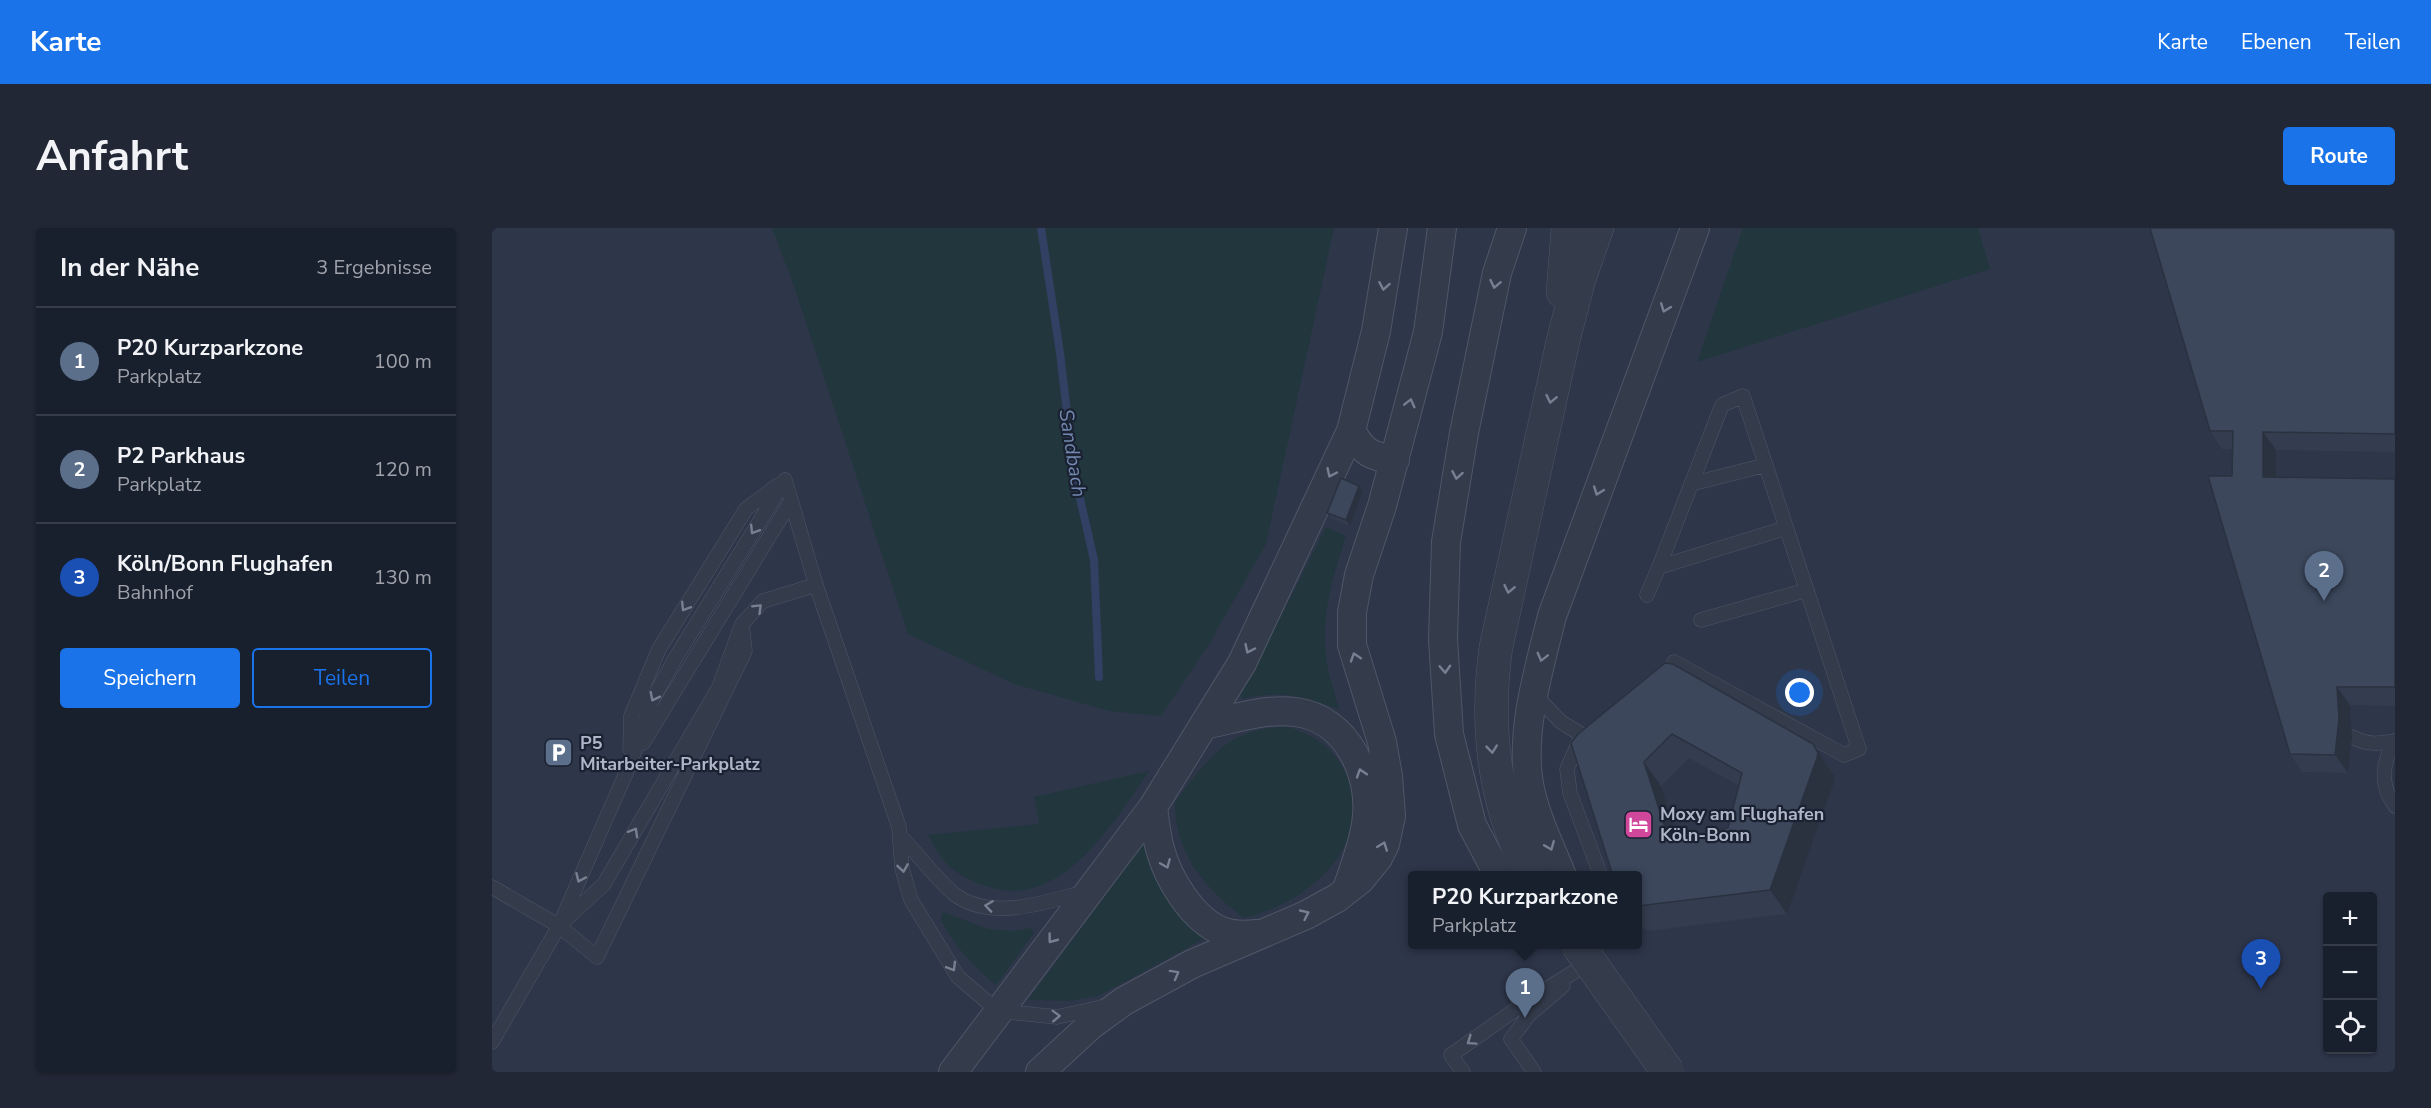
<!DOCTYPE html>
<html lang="de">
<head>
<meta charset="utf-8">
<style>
	:root { --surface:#181f2d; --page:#212735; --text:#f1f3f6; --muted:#9fa2aa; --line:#363d49; --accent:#1a73e8 }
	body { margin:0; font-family:"Nunito Sans",sans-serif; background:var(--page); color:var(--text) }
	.controls { position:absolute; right:18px; bottom:18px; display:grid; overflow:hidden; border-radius:6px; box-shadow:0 2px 4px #0004 }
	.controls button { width:54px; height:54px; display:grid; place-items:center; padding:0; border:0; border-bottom:2px solid var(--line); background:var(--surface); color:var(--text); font:30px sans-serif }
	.you { position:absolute; left:1308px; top:465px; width:21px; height:21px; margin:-15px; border:4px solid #fff; border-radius:50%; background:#1a73e8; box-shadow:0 0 0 9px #1a73e833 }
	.badge { display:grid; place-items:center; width:39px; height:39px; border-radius:50%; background:var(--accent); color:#fff; font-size:20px; font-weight:700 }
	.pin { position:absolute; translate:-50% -50px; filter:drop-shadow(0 2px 3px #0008) }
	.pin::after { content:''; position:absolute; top:32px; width:21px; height:18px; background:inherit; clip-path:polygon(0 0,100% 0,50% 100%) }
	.popup { position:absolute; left:916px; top:643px; width:234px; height:78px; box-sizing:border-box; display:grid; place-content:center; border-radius:6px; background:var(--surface); filter:drop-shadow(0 2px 4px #0005); font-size:20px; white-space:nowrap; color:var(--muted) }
	.popup b { font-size:22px; color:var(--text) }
	.popup::after { content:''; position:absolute; left:50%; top:100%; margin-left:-12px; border:12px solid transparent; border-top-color:var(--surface) }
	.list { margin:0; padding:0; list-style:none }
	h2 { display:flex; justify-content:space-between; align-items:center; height:78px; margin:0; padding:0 24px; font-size:26px }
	h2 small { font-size:20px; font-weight:400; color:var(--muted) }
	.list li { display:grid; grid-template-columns:39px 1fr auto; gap:18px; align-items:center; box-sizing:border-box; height:108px; padding:0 24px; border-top:2px solid var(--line) }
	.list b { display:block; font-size:22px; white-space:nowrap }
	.list p { margin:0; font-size:20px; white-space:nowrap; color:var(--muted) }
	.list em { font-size:20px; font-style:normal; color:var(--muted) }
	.actions { display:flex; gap:12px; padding:18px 24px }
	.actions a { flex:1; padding:14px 0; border:2px solid var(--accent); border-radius:6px; text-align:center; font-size:21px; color:var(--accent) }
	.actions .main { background:var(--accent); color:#fff }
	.icon { flex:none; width:33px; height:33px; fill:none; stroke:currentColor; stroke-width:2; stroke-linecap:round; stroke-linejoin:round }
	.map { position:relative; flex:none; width:1903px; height:844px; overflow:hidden; border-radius:6px }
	header { display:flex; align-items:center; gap:36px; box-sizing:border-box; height:84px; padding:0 30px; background:var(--accent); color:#fff }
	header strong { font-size:28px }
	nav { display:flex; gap:33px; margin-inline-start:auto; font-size:21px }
	.intro { display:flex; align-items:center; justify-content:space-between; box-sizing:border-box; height:144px; padding:0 36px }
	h1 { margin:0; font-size:42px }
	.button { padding:15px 27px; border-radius:6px; background:var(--accent); color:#fff; font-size:21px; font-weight:700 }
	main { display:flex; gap:36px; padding:0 36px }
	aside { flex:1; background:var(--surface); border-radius:6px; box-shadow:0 2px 4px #0004 }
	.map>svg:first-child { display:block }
</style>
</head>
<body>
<header>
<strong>Karte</strong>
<nav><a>Karte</a><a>Ebenen</a><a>Teilen</a></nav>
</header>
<div class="intro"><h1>Anfahrt</h1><a class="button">Route</a></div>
<main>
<aside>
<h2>In der Nähe<small>3 Ergebnisse</small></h2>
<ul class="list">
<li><span class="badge" style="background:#5c6f8a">1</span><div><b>P20 Kurzparkzone</b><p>Parkplatz</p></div><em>100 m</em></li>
<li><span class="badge" style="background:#5c6f8a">2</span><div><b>P2 Parkhaus</b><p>Parkplatz</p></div><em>120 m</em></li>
<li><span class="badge" style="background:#1a4fb4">3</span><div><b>Köln/Bonn Flughafen</b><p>Bahnhof</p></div><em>130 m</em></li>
</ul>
<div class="actions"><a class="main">Speichern</a><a>Teilen</a></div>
</aside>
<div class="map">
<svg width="1903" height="844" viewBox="0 0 1903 844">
	<rect width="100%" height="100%" fill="#20293c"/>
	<path fill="#2e364a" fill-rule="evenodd" d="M 0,0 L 1903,0 L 1903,844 L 0,844 ZM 920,648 L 1146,648 L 1146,716 L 920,716 ZM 1836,668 L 1880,668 L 1880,822 L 1836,822 Z"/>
	<path fill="#22373d" d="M 280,0 L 842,0 L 774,316 L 717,416 L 669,488 L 617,483 L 522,456 L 416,406 L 303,61 Z
		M 1251,0 L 1486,0 L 1498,41 L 1205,134 Z
		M 834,299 L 854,308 C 841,348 829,385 834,427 C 835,445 843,464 847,481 C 806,468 794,462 751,471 L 747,465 L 792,383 Z
		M 796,499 C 821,506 840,519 852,542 C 888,614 817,675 752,690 C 714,661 682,626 683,574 C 716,531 736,499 796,499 Z
		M 657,543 C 623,593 570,682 497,659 C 483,655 468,648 457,638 C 448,630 442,617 436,607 L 547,596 L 542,569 Z
		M 656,610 L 721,706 L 606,768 L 578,773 L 536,772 Z
		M 451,684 L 496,701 L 523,703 L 539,700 L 542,705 L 504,757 C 483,740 460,716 449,691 Z"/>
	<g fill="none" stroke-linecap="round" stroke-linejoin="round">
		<path stroke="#314063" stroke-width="8" d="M 549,0 L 568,125 L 582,244 L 602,332 L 607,449"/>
		<defs>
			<path id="service" d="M 293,252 L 324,357 L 407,599 L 410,640 L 419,672 L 466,749 L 506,783 L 565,789 L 610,779
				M 1199,256 L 1274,237
				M 1155,367 L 1167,339
				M 1209,392 L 1315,362
				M 1182,434 L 1352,527 L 1367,521 L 1251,168 L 1230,177 L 1167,339 L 1294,300
				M 1043,467 L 1069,494 L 1090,507 L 1075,541 L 1078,565 L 1109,648
				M 1860,509 C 1876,517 1886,516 1903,513
				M 1903,513 C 1890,535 1887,556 1903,578
				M 151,515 L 299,273
				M 138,521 L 139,488 L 167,421 L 254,281 L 286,257
				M 408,608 C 424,624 446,653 462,666 C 499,694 553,674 593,664
				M 0,659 L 67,698 L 105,729 L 253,423 L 250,396
				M 72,693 L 112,656 L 227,459 L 250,396 L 271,373 L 324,357
				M 0,814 L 67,698 L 138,536 L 159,474 L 184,429 L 293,252
				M 971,844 L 959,827 L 1043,768 L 1090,739
				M 1042,844 L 1019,811 L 1037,787 L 1071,758"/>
			<path id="minor" d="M 859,203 C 872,225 878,228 903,232
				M 712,497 C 742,491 773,480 803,484 C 855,490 882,548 874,596 C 871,616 863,638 856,658
				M 661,579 C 663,593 664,607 668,621 C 676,651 701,693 732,704 C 743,708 754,707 765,706
				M 1007,648 L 980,597 L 957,506 L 951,411 L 954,314 L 972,205 L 1005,45 L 1020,0
				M 1070,648 C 1058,618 1043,588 1037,556 C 1028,502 1047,441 1060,388 L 1203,0
				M 461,844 L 661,579 L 750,435 L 859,203 L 884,103 L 901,0
				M 548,844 L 599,797 L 632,773 L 700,736 L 814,687 L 845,670 L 868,652 L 886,630 L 893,616 L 899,588 L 896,548 L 890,514 L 860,417 L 860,384 L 867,347 L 890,278 L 936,104 L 950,0"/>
			<path id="tertiary" d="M 1071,64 L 1076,0
				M 1040,648 C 1001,576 993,498 1004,419 L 1071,113 L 1087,51 L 1105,0"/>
		</defs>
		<use href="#service" stroke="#4f5667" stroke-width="15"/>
		<use href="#minor" stroke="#4f5667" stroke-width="30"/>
		<use href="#tertiary" stroke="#4f5667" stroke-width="34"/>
		<use href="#service" stroke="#343c4c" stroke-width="14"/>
		<use href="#minor" stroke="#343c4c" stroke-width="28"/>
		<use href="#tertiary" stroke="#343c4c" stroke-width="33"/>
		<defs>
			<path id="tertiary-bridge" d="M 1085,716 L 1176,844"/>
		</defs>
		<use href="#tertiary-bridge" stroke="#4f5667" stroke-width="34" stroke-linecap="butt"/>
		<use href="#tertiary-bridge" stroke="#343c4c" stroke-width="33"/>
	</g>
	<path fill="#343d4f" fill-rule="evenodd" d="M 1903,0 L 1903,224 L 1784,222 L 1784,249 L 1903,251 L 1903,478 L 1858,477 L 1860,509 L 1856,545 L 1810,544 L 1798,526 L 1740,248 L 1741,221 L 1730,221 L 1718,203 Z
		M 867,258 L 871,263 L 858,298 L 839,290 L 835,285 Z
		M 1173,435 L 1338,540 L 1343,549 L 1342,554 L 1295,686 L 1156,703 L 1146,696 L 1146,648 L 1121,648 ZM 1197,530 L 1247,558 L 1236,600 L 1186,610 L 1169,558 Z"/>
	<path fill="#2a3240" d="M 1771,204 L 1784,222 L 1784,267 L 1771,249 Z
		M 867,258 L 871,263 L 858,298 L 854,292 Z
		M 1845,459 L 1858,477 L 1860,509 L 1856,545 L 1843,527 Z
		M 1321,516 L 1343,549 L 1342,554 L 1295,686 L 1278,662 Z
		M 1152,534 L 1169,558 L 1194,636 L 1177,612 Z"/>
	<path fill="#3c475c" stroke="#2a3240" stroke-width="1.5" fill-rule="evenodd" d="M 1658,0 L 1903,0 L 1903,206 L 1771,204 L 1771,249 L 1903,251 L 1903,459 L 1845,459 L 1847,491 L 1843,527 L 1798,526 L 1716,248 L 1740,248 L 1741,203 L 1718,203 Z
		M 849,250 L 867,258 L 854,292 L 835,285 Z
		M 1173,435 L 1181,436 L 1321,516 L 1326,525 L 1325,530 L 1278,662 L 1146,678 L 1146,648 L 1121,648 L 1079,515 L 1086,506 ZM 1180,506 L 1250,545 L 1236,600 L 1177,612 L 1152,534 Z"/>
	<defs><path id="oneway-chevron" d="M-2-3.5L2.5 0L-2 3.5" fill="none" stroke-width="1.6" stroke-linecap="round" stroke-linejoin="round" transform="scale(1.5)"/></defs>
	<g stroke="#787f90">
		<use href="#oneway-chevron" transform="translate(1003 56) rotate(102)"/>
		<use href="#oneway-chevron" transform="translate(892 58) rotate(100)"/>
		<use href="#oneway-chevron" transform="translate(1173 80) rotate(111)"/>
		<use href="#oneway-chevron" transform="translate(1059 171) rotate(102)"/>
		<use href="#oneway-chevron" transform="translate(918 175) rotate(-76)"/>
		<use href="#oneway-chevron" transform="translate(839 245) rotate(115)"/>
		<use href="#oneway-chevron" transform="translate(965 247) rotate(100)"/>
		<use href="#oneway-chevron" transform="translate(1106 263) rotate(110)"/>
		<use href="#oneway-chevron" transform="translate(262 302) rotate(122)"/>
		<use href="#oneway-chevron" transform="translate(1017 361) rotate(102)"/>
		<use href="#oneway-chevron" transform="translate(193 379) rotate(122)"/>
		<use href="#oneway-chevron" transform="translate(266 380) rotate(-44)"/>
		<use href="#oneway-chevron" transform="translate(757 421) rotate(115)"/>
		<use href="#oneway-chevron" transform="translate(863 429) rotate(-108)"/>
		<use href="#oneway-chevron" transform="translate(1050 429) rotate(104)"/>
		<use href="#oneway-chevron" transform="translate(953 441) rotate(87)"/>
		<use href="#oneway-chevron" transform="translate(162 469) rotate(117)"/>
		<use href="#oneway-chevron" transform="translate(1000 521) rotate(84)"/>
		<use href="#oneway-chevron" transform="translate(869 545) rotate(-108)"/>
		<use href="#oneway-chevron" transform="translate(142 604) rotate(-60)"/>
		<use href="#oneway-chevron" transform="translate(891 618) rotate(-69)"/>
		<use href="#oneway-chevron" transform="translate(1058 618) rotate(68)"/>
		<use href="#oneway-chevron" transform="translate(674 636) rotate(67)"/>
		<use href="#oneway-chevron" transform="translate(411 640) rotate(81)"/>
		<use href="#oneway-chevron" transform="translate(88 650) rotate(114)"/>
		<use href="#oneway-chevron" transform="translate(497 678) rotate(-172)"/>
		<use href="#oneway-chevron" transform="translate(813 686) rotate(-25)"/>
		<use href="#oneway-chevron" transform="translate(560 711) rotate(127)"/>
		<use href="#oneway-chevron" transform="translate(460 739) rotate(59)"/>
		<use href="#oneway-chevron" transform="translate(683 746) rotate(-29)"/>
		<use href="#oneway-chevron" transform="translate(564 788) rotate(-2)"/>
		<use href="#oneway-chevron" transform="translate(979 813) rotate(145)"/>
	</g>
	<defs>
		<symbol id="parking-square" viewBox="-11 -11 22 22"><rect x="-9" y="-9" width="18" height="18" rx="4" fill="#5c6f8a" stroke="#1a2131"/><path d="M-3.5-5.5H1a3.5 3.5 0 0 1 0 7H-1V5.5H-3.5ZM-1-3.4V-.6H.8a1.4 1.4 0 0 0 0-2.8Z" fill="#fff"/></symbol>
		<symbol id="hotel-square" viewBox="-11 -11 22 22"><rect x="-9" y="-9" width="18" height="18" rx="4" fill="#d1479c" stroke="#1a2131"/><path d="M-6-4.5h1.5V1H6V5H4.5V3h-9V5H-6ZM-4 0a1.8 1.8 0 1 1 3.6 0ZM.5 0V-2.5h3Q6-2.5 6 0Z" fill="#fff"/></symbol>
	</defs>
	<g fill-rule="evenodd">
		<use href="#parking-square" x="50" y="508" width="33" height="33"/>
		<use href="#hotel-square" x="1130" y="580" width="33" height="33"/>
	</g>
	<g text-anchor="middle" stroke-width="4.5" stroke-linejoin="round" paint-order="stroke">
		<g font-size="18" font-weight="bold" fill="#afb6c8" stroke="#1a2131" text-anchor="start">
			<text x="88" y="521">P5<tspan x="88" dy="21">Mitarbeiter-Parkplatz</tspan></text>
			<text x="1168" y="592">Moxy am Flughafen<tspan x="1168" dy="21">Köln-Bonn</tspan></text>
		</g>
		<g font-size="20" font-style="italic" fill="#7489b2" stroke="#1a2131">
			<text transform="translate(581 225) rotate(81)" y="7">Sandbach</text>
		</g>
	</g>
</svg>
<div class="controls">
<button>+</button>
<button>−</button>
<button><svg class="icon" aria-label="locate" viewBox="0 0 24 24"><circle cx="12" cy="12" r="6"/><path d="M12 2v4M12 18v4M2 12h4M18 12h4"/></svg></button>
</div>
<div class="you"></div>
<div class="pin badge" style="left:1033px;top:790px;background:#5c6f8a">1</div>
<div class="popup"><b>P20 Kurzparkzone</b>Parkplatz</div>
<div class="pin badge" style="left:1832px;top:373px;background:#5c6f8a">2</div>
<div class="pin badge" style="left:1769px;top:761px;background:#1a4fb4">3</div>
</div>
</main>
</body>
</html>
